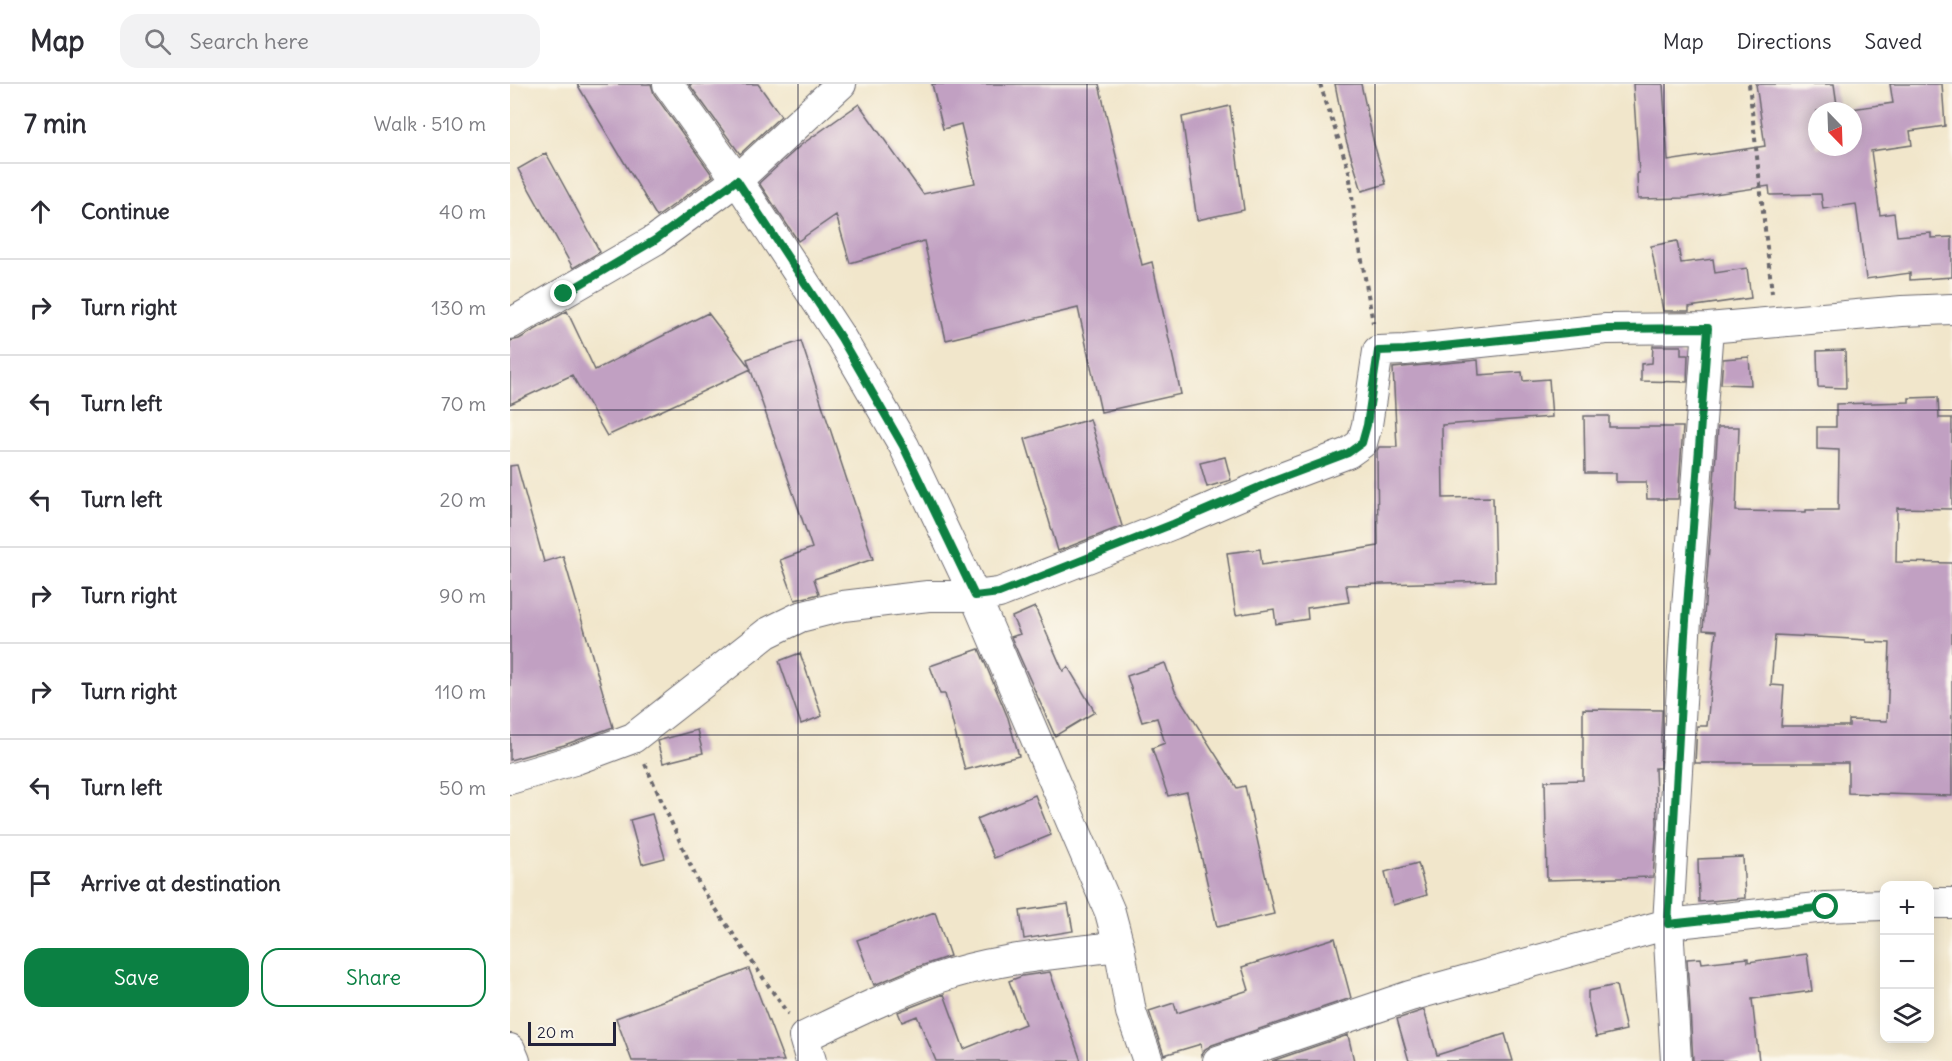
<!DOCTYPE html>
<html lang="en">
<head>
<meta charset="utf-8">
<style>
	:root { --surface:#fff; --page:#f2f2f3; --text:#2b2b33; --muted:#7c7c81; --line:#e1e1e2; --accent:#0b8043 }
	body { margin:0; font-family:Delius,sans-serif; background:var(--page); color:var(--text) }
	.controls { position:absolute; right:18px; bottom:18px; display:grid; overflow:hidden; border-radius:12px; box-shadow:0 3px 15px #0003 }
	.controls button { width:54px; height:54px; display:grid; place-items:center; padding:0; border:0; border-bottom:2px solid var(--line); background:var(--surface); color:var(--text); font:30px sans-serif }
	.compass { position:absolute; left:1298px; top:18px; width:54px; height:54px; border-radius:50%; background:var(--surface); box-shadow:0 3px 15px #0003; rotate:157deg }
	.scale { position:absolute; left:18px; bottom:15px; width:88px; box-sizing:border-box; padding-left:6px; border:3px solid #22223b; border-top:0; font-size:16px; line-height:21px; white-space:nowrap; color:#22223b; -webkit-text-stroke:4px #fbf7ec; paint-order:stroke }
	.stop { position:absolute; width:18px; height:18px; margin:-14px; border:4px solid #0b8043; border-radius:50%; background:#fff }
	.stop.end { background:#0b8043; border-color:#fff; box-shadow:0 2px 6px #0008 }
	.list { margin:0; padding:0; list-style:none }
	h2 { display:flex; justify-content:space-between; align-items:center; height:78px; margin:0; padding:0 24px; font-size:26px }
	h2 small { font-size:20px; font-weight:400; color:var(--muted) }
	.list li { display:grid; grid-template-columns:39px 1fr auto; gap:18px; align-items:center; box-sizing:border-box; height:96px; padding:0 24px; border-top:2px solid var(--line) }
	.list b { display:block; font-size:22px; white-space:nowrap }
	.list em { font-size:20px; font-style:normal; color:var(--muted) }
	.actions { display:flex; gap:12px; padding:18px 24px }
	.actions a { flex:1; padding:14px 0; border:2px solid var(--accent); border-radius:18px; text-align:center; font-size:21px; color:var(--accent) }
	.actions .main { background:var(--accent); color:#fff }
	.icon { flex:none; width:33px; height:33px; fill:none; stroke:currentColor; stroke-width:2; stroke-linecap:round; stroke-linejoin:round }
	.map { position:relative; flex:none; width:1442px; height:977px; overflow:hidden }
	header { display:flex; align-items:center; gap:36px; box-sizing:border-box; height:84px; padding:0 30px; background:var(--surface); border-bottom:2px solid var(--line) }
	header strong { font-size:28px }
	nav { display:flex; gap:33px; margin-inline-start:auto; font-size:21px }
	.search { width:420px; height:54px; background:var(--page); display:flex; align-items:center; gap:15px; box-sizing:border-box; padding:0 21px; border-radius:18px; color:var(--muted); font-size:22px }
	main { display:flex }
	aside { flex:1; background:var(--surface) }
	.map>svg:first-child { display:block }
</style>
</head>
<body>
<header>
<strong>Map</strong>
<div class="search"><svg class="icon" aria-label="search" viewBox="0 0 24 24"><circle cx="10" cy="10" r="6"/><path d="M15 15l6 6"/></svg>Search here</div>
<nav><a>Map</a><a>Directions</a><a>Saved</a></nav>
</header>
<main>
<aside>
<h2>7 min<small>Walk · 510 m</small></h2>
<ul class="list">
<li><svg class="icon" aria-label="ahead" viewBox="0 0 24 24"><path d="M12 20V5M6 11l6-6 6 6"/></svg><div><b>Continue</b></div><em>40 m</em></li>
<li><svg class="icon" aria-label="right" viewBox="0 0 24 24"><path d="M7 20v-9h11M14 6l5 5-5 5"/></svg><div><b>Turn right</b></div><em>130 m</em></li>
<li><svg class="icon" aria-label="left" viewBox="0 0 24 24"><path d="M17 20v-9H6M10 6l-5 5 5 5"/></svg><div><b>Turn left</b></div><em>70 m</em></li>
<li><svg class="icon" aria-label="left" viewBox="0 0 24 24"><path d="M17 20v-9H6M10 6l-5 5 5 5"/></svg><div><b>Turn left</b></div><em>20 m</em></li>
<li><svg class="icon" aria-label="right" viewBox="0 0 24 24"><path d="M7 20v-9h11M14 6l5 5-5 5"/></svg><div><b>Turn right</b></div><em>90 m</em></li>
<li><svg class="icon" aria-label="right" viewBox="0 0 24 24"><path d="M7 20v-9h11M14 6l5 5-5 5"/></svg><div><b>Turn right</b></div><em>110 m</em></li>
<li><svg class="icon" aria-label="left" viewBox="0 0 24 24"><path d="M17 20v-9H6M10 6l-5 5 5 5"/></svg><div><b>Turn left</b></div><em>50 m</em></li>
<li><svg class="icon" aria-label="arrive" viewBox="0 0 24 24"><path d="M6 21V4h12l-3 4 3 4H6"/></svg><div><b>Arrive at destination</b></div></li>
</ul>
<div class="actions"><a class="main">Save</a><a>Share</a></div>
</aside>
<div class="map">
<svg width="1442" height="977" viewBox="0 0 1442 977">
	<rect width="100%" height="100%" fill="#fbf7ec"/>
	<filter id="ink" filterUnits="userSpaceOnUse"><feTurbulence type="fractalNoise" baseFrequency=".0167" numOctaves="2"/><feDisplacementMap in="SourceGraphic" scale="12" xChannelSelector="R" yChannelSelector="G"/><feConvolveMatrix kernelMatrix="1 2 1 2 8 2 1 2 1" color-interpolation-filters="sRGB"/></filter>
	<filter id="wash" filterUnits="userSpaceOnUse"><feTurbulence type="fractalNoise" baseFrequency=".008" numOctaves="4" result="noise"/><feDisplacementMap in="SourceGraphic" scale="24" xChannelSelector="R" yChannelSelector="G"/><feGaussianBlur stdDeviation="1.35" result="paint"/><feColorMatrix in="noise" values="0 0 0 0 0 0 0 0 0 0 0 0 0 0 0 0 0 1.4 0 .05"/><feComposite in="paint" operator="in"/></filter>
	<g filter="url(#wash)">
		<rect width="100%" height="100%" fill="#f1e6cb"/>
		<g id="blocks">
			<path fill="#c1a0c2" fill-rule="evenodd" d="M 67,0 L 141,0 L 144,10 L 203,92 L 147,133 Z
				M 179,0 L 248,0 L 271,32 L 230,70 Z
				M 422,0 L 589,0 L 632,181 L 642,178 L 671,310 L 591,328 L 568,224 L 436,256 L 414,157 L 340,179 L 326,131 L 288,157 L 249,99 L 291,61 L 349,20 L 413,110 L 465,99 L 451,40 L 433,45 Z
				M 825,0 L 851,0 L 864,60 L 876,100 L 852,107 L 836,56 Z
				M 1123,0 L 1153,0 L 1158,77 L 1255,62 L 1246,0 L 1324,0 L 1327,21 L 1334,20 L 1335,26 L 1383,19 L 1380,0 L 1432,0 L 1435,42 L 1400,47 L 1402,61 L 1361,67 L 1370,131 L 1384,129 L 1387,152 L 1421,149 L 1421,154 L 1442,153 L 1442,193 L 1400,196 L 1400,189 L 1356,195 L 1346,120 L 1313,125 L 1311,110 L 1260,111 L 1259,102 L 1177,114 L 1128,115 L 1127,89 L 1129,89 ZM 1307,27 L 1343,27 L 1343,63 L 1307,63 Z
				M 720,22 L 734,126 L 687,136 L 672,33 Z
				M 36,69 L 90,168 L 63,184 L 8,85 Z
				M 1167,157 L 1171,179 L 1203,175 L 1205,189 L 1237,184 L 1241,214 L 1179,223 L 1179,227 L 1153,227 L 1141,162 Z
				M 57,227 L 85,286 L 198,229 L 241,285 L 97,352 L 62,291 L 0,320 L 0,257 L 9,255 Z
				M 291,257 L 363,475 L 304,495 L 309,510 L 285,516 L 270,476 L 302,464 L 237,275 Z
				M 1143,262 L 1171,262 L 1171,271 L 1178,271 L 1177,298 L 1131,297 L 1131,280 L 1142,279 Z
				M 1335,266 L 1336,304 L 1308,303 L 1307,267 Z
				M 1239,273 L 1241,301 L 1211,300 L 1213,275 Z
				M 968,276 L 969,291 L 1012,288 L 1013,297 L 1039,295 L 1042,333 L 932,341 L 933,414 L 983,413 L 985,497 L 836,501 L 839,518 L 797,524 L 798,535 L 766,540 L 764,525 L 726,531 L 717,469 L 750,465 L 752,481 L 868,462 L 867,367 L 869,363 L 887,363 L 883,284 Z
				M 1428,313 L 1429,334 L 1442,334 L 1442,425 L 1387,424 L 1386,478 L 1442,479 L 1442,712 L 1338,709 L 1338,679 L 1185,679 L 1187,642 L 1197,642 L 1206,547 L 1193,546 L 1208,343 L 1229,343 L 1226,427 L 1296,428 L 1296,426 L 1328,426 L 1329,366 L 1307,365 L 1307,343 L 1326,343 L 1326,320 L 1399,318 L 1399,314 ZM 1265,551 L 1325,554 L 1356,556 L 1356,558 L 1380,559 L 1377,637 L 1339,636 L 1339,642 L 1271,642 L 1274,602 L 1261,601 Z
				M 1074,332 L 1099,332 L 1099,343 L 1173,343 L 1168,415 L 1137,415 L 1136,398 L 1106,398 L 1106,389 L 1075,389 Z
				M 580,335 L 612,442 L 548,467 L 515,355 Z
				M 715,373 L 721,396 L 697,403 L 690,379 Z
				M 7,381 L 34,478 L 53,472 L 103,643 L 54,661 L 0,676 L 0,382 Z
				M 525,523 L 553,587 L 558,583 L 585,628 L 545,652 L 501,553 L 510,550 L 502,533 Z
				M 469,565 L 498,634 L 509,672 L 455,686 L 435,610 L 430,610 L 420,582 Z
				M 290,569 L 312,632 L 291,640 L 269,577 Z
				M 655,579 L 665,607 L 727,704 L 735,702 L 764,830 L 707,843 L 677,708 L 658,712 L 642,664 L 655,659 L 647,634 L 632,638 L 617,592 Z
				M 1073,625 L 1152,626 L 1150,684 L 1145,684 L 1147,739 L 1143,793 L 1037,796 L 1035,697 L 1073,696 Z
				M 187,646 L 193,669 L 153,679 L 147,657 Z
				M 525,711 L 541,751 L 484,774 L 467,735 Z
				M 142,730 L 155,774 L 132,780 L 120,736 Z
				M 1233,773 L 1235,814 L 1189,818 L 1188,775 Z
				M 908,779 L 917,811 L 883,821 L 875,788 Z
				M 558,820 L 563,847 L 514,855 L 510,827 Z
				M 425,828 L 440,872 L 405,884 L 364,901 L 347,856 Z
				M 825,854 L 841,914 L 702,961 L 695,965 L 692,971 L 691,960 L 654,971 L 639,927 L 664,919 L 667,929 L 739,906 L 732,883 Z
				M 1297,870 L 1302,907 L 1242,915 L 1249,977 L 1183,977 L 1177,875 L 1191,874 L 1192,879 L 1238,874 L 1238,878 Z
				M 239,885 L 274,977 L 122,977 L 106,934 Z
				M 540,888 L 571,977 L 426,977 L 407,932 L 392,938 L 388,928 L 434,910 L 454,965 L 515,940 L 499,897 L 512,892 Z
				M 1106,901 L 1116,946 L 1086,953 L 1078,917 L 1078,907 Z
				M 914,926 L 927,971 L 995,950 L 1003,977 L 899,977 L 887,935 Z
				M 838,951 L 844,977 L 762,977 Z"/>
		</g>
	</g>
	<g filter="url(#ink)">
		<use href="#blocks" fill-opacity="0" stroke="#6a676d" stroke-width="1.5"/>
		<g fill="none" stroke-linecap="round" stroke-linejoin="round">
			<defs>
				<path id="street" d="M 158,0 L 227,96 L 331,254 L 394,362 L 465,512 L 600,828 L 609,862 L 621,928 L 638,977
					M 0,240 L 145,156 L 227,96 L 331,0
					M 0,695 L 64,676 L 123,654 L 257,549 L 290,533 L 333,522 L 418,512 L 465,512 L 489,509 L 663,440 L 761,398 L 838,369 L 852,359 L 857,341 L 868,267 L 895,266 L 1096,245 L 1198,244 L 1392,227 L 1442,225
					M 1420,819 L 1442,819
					M 0,965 L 5,977
					M 301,977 L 294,953 C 338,932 382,910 428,894 C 486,874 549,870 609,862
					M 708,977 L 900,912 L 1158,840 L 1316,823 L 1374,821
					M 1166,977 L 1158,840 L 1175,550 L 1198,244"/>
			</defs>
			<use href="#street" stroke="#6a676d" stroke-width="32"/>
			<path stroke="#6a676d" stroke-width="4" stroke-dasharray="4.5 4.5" stroke-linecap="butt" d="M 810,0 L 839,87 L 845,137 L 863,239
				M 1239,0 L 1262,209
				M 135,680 L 190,802 L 278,930"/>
			<use href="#street" stroke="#fff" stroke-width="30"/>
		</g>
	</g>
	<g fill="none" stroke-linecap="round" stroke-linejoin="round" filter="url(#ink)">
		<path stroke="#0b8043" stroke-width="8" d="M 54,210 L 145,156 L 227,96 L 331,254 L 393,362 L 465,512 L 489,509 L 663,440 L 761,398 L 838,369 L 852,359 L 857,341 L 868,267 L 895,266 L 1096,245 L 1198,244 L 1175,550 L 1158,840 L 1316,823"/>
	</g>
	<path fill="none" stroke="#22223b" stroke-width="1.5" stroke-opacity="0.55" d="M 288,0 L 288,977M 577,0 L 577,977M 865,0 L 865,977M 1154,0 L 1154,977M 0,326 L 1442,326M 0,651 L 1442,651"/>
</svg>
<div class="controls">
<button>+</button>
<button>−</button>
<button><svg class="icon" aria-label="layers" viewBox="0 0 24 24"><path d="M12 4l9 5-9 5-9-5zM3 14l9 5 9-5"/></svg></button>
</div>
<svg class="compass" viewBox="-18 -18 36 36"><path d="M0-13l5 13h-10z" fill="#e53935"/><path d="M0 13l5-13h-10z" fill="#7c7c81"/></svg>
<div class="scale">20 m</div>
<div class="stop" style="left:1316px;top:823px"></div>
<div class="stop end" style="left:54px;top:210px"></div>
</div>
</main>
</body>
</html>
